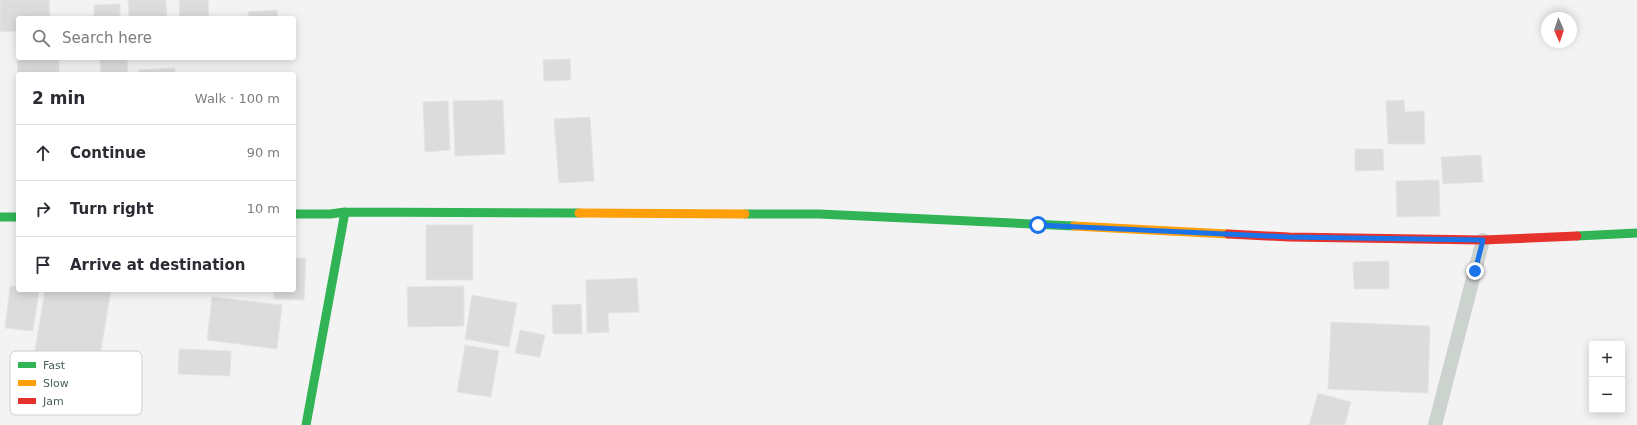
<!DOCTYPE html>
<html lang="en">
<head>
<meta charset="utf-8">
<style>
	:root { --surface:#fff; --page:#f7f7f7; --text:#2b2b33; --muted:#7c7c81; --line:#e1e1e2 }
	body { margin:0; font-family:"DejaVu Sans",sans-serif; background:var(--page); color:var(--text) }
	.controls { position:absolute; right:12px; bottom:12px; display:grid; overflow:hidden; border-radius:4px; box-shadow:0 2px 10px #0003 }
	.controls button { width:36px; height:36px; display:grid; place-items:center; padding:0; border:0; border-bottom:1px solid var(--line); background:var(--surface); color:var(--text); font:20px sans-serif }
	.compass { position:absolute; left:1541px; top:12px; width:36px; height:36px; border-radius:50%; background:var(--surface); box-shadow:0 2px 10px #0003; rotate:177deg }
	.stop { position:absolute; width:12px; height:12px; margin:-9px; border:3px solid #1a73e8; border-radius:50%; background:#fff }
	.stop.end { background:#1a73e8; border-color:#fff; box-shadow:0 1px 4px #0008 }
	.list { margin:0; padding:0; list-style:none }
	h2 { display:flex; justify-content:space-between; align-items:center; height:52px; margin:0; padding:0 16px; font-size:17px }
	h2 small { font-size:13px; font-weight:400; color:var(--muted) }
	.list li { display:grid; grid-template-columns:26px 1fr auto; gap:12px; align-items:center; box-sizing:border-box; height:56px; padding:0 16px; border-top:1px solid var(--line) }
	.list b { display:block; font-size:15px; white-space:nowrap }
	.list em { font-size:13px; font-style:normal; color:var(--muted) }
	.icon { flex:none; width:22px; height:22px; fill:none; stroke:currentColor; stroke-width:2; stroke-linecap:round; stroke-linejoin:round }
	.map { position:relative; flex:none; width:1637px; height:425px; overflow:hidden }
	.search { position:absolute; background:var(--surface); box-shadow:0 2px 10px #0003; left:16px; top:16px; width:280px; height:44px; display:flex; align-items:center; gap:10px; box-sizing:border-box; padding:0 14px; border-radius:4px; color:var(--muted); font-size:15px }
	.panel { position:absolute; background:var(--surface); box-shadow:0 2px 10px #0003; left:16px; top:72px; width:280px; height:220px; border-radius:4px }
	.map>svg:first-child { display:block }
</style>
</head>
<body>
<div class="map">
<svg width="1637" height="425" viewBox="0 0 1637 425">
	<rect width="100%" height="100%" fill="#f3f3f3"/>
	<path fill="#dbdcdb" stroke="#e4e5e5" d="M 0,0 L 49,0 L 50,18 L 18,18 L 18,31 L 0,32 Z
		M 128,0 L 166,0 L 167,18 L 129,18 Z
		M 179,0 L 208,0 L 209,18 L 180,18 Z
		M 120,4 L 120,18 L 71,18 L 94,16 L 94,5 Z
		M 277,10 L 278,18 L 249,18 L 248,12 Z
		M 16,36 L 18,36 L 18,58 L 59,58 L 59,74 L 18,74 L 18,78 Z
		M 100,58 L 127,58 L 128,74 L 101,74 Z
		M 570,59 L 571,80 L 544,81 L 543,60 Z
		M 175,68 L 175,74 L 139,74 L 139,70 Z
		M 503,100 L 505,154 L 455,156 L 453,101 Z
		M 1404,100 L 1405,112 L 1424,111 L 1425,144 L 1388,144 L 1386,101 Z
		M 448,101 L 450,150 L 425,152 L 423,102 Z
		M 590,117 L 594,181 L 559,183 L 554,119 Z
		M 1355,149 L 1383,149 L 1384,170 L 1355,171 Z
		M 1481,155 L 1483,182 L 1443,184 L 1441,157 Z
		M 1439,180 L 1440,216 L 1397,217 L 1396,181 Z
		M 426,225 L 473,225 L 473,280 L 426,280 Z
		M 294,258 L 306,258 L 304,300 L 274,299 L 274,290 L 294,290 Z
		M 1389,261 L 1389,289 L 1354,289 L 1353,262 Z
		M 637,278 L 639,312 L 608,313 L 609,332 L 587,333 L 586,280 Z
		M 10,286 L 18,287 L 18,290 L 39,290 L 33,331 L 5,328 Z
		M 464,286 L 464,326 L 408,327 L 407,287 Z
		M 45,290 L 111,290 L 98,367 L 34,356 Z
		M 472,295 L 517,303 L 509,347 L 465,339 Z
		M 212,297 L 282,305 L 277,349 L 207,340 Z
		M 581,304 L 582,334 L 553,334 L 552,305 Z
		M 1331,322 L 1430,326 L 1428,393 L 1328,389 Z
		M 520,330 L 545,335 L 540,357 L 515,353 Z
		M 465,345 L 499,351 L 491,397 L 457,392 Z
		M 179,349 L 231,351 L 230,376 L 178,374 Z
		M 1318,393 L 1351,402 L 1345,425 L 1309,425 Z"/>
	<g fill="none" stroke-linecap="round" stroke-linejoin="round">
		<path stroke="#ccd2ce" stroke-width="14" d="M 1435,425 L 1483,240"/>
		<path stroke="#30b455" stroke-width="9" d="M 294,214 L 330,214 L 345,212 L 579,213
			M 745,214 L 819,214 L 1074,226
			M 0,217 L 18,217
			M 1577,236 L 1637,233
			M 306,425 L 345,212"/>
		<path stroke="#ff9f0a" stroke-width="9" d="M 579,213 L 745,214
			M 1074,226 L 1228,234"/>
		<path stroke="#e5322d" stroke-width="9" d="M 1228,234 L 1289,237 L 1483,240 L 1577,236"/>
	</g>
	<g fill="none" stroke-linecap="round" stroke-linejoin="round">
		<path stroke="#1a73e8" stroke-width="5" d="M 1038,225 L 1289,237 L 1483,240 L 1475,271"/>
	</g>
	<rect x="10" y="351" width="132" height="64" rx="6" fill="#fff" stroke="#c8d0cc" stroke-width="1"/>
	<rect x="18" y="362" width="18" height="6" fill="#30b455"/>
	<rect x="18" y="380" width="18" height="6" fill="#ff9f0a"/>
	<rect x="18" y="398" width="18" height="6" fill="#e5322d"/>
	<g font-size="11" fill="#486155">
		<text x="43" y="369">Fast</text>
		<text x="43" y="387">Slow</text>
		<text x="43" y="405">Jam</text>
	</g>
</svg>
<div class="controls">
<button>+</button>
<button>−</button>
</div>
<svg class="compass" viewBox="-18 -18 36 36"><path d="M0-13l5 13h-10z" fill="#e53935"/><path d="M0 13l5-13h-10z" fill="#7c7c81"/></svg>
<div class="stop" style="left:1038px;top:225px"></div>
<div class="stop end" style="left:1475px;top:271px"></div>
<div class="search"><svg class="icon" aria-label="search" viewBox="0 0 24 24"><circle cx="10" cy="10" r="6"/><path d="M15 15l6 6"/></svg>Search here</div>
<section class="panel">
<h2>2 min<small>Walk · 100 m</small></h2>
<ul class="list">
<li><svg class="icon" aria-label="ahead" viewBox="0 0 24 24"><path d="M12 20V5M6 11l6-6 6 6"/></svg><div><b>Continue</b></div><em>90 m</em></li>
<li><svg class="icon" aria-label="right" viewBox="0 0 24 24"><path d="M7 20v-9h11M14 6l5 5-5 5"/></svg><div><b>Turn right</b></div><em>10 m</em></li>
<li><svg class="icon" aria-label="arrive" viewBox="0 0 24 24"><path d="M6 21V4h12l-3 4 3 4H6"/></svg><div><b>Arrive at destination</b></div></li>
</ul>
</section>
</div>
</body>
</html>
